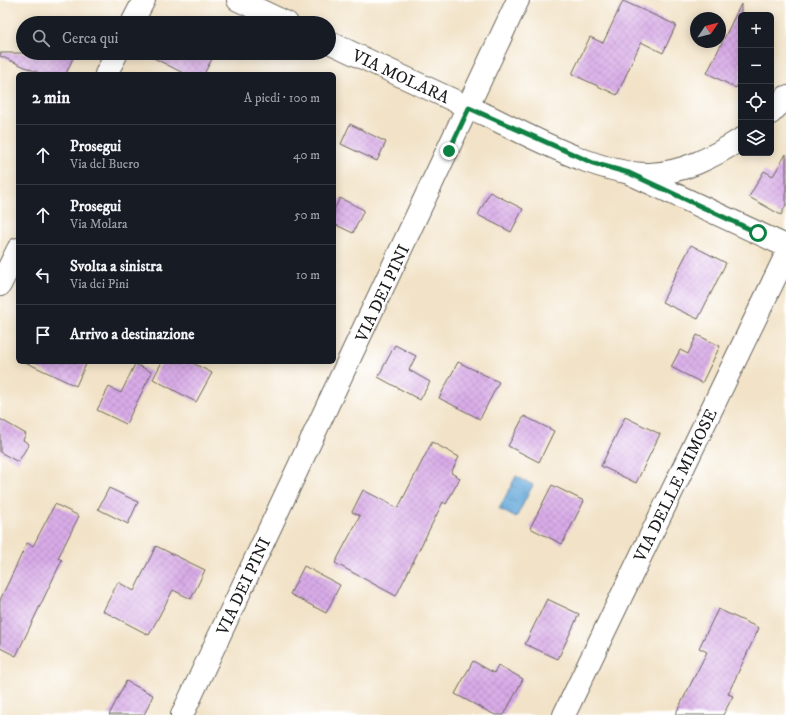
<!DOCTYPE html>
<html lang="it">
<head>
<meta charset="utf-8">
<style>
	:root { --surface:#171b24; --page:#20242c; --text:#f1f3f6; --muted:#9ea1a6; --line:#363941 }
	body { margin:0; font-family:"IM FELL DW Pica",serif; background:var(--page); color:var(--text) }
	.controls { position:absolute; right:12px; top:12px; display:grid; overflow:hidden; border-radius:6px; box-shadow:0 2px 10px #0003 }
	.controls button { width:36px; height:36px; display:grid; place-items:center; padding:0; border:0; border-bottom:1px solid var(--line); background:var(--surface); color:var(--text); font:20px sans-serif }
	.compass { position:absolute; left:690px; top:12px; width:36px; height:36px; border-radius:50%; background:var(--surface); box-shadow:0 2px 10px #0003; rotate:55deg }
	.stop { position:absolute; width:12px; height:12px; margin:-9px; border:3px solid #0b8043; border-radius:50%; background:#fff }
	.stop.end { background:#0b8043; border-color:#fff; box-shadow:0 1px 4px #0008 }
	.list { margin:0; padding:0; list-style:none }
	h2 { display:flex; justify-content:space-between; align-items:center; height:52px; margin:0; padding:0 16px; font-size:17px }
	h2 small { font-size:13px; font-weight:400; color:var(--muted) }
	.list li { display:grid; grid-template-columns:26px 1fr auto; gap:12px; align-items:center; box-sizing:border-box; height:60px; padding:0 16px; border-top:1px solid var(--line) }
	.list b { display:block; font-size:15px; white-space:nowrap }
	.list p { margin:0; font-size:13px; white-space:nowrap; color:var(--muted) }
	.list em { font-size:13px; font-style:normal; color:var(--muted) }
	.icon { flex:none; width:22px; height:22px; fill:none; stroke:currentColor; stroke-width:2; stroke-linecap:round; stroke-linejoin:round }
	.map { position:relative; flex:none; width:786px; height:715px; overflow:hidden }
	.search { position:absolute; background:var(--surface); box-shadow:0 2px 10px #0003; left:16px; top:16px; width:320px; height:44px; display:flex; align-items:center; gap:10px; box-sizing:border-box; padding:0 14px; border-radius:22px; color:var(--muted); font-size:15px }
	.panel { position:absolute; background:var(--surface); box-shadow:0 2px 10px #0003; left:16px; top:72px; width:320px; height:292px; border-radius:6px }
	.map>svg:first-child { display:block }
</style>
</head>
<body>
<div class="map">
<svg width="786" height="715" viewBox="0 0 786 715">
	<defs>
		<pattern id="water-ripples" width="26" height="14" patternUnits="userSpaceOnUse"><rect width="26" height="14" fill="#63a7d8"/><path d="M2 4q2-2 4 0t4 0M15 11q2-2 4 0t4 0" fill="none" stroke="#5187ae"/></pattern>
		<pattern id="building-cross-hatch" width="8" height="8" patternUnits="userSpaceOnUse"><rect width="8" height="8" fill="#d8abe7"/><path d="M0 0l8 8M0 8l8-8" fill="none" stroke="#b993c6"/></pattern>
	</defs>
	<rect width="100%" height="100%" fill="#fff"/>
	<filter id="ink" filterUnits="userSpaceOnUse"><feTurbulence type="fractalNoise" baseFrequency=".025" numOctaves="2"/><feDisplacementMap in="SourceGraphic" scale="8" xChannelSelector="R" yChannelSelector="G"/><feConvolveMatrix kernelMatrix="1 2 1 2 8 2 1 2 1" color-interpolation-filters="sRGB"/></filter>
	<filter id="wash" filterUnits="userSpaceOnUse"><feTurbulence type="fractalNoise" baseFrequency=".012" numOctaves="4" result="noise"/><feDisplacementMap in="SourceGraphic" scale="16" xChannelSelector="R" yChannelSelector="G"/><feGaussianBlur stdDeviation="0.9" result="paint"/><feColorMatrix in="noise" values="0 0 0 0 0 0 0 0 0 0 0 0 0 0 0 0 0 1.4 0 .05"/><feComposite in="paint" operator="in"/></filter>
	<g filter="url(#wash)">
		<rect width="100%" height="100%" fill="#f2e3c8"/>
		<path fill="url(#water-ripples)" stroke="#40627a" d="M 516,476 L 533,485 L 516,518 L 499,509 Z"/>
		<g id="blocks">
			<path fill="url(#building-cross-hatch)" d="M 623,1 L 676,25 L 663,53 L 641,42 L 617,95 L 572,74 L 590,37 L 603,43 Z
				M 741,4 L 741,78 L 736,88 L 707,73 Z
				M 0,53 L 75,53 L 66,74 L 41,74 L 0,56 Z
				M 144,53 L 215,53 L 204,74 L 185,74 Z
				M 350,124 L 386,142 L 377,161 L 341,144 Z
				M 786,154 L 786,205 L 781,215 L 749,197 L 764,171 L 773,176 Z
				M 490,192 L 523,209 L 511,232 L 478,215 Z
				M 340,198 L 364,210 L 353,233 L 334,224 L 334,210 Z
				M 691,245 L 726,263 L 698,319 L 662,302 Z
				M 697,335 L 720,346 L 702,383 L 671,367 L 680,350 L 688,354 Z
				M 395,345 L 416,356 L 409,370 L 430,382 L 420,400 L 378,377 Z
				M 25,362 L 87,362 L 76,386 Z
				M 162,362 L 191,362 L 212,373 L 196,402 L 153,379 Z
				M 458,362 L 499,382 L 480,419 L 439,398 Z
				M 135,364 L 152,372 L 126,424 L 97,410 L 109,387 L 121,393 Z
				M 524,416 L 554,431 L 539,462 L 508,446 Z
				M 625,417 L 660,434 L 636,483 L 601,466 Z
				M 0,419 L 26,434 L 23,440 L 29,444 L 18,462 L 0,452 Z
				M 432,442 L 459,457 L 451,473 L 460,478 L 446,504 L 443,502 L 396,596 L 335,563 L 360,516 L 352,512 L 363,490 L 398,508 Z
				M 552,485 L 584,501 L 562,544 L 530,528 Z
				M 109,488 L 138,502 L 128,524 L 98,509 Z
				M 55,504 L 79,516 L 58,558 L 62,560 L 16,656 L 0,648 L 0,600 L 27,543 L 33,546 Z
				M 156,546 L 205,570 L 191,599 L 173,590 L 149,635 L 103,611 L 118,582 L 134,591 Z
				M 304,566 L 340,585 L 326,613 L 290,594 Z
				M 547,599 L 579,614 L 558,659 L 525,644 Z
				M 718,609 L 759,628 L 728,694 L 733,696 L 723,715 L 675,715 L 707,652 L 699,648 Z
				M 473,661 L 494,673 L 498,665 L 523,679 L 504,715 L 495,715 L 455,694 Z
				M 126,681 L 153,695 L 144,715 L 109,715 Z"/>
		</g>
	</g>
	<g filter="url(#ink)">
		<use href="#blocks" fill-opacity="0" stroke="#676258" stroke-width="1"/>
		<g fill="none" stroke-linecap="round" stroke-linejoin="round">
			<defs>
				<path id="minor" d="M 132,23 L 144,0
					M 106,74 L 117,53
					M 629,173 L 786,246
					M 0,285 L 18,249
					M 182,715 L 518,0
					M 564,715 L 786,255"/>
				<path id="tertiary" d="M 238,0 L 287,23
					M 329,42 C 382,67 435,92 488,116 C 532,137 600,175 649,174 C 683,173 713,157 741,139
					M 771,113 L 786,97"/>
			</defs>
			<use href="#minor" stroke="#676258" stroke-width="24"/>
			<use href="#tertiary" stroke="#676258" stroke-width="24"/>
			<use href="#minor" stroke="#fff" stroke-width="22"/>
			<use href="#tertiary" stroke="#fff" stroke-width="22"/>
		</g>
	</g>
	<g fill="none" stroke-linecap="round" stroke-linejoin="round" filter="url(#ink)">
		<path stroke="#0b8043" stroke-width="5" d="M 449,151 L 469,108 L 593,163 L 629,173 L 758,233"/>
	</g>
	<g text-anchor="middle" stroke-width="3" stroke-linejoin="round" paint-order="stroke">
		<g font-size="17" fill="#1c1c1c" stroke="#fff">
			<text transform="translate(401 76) rotate(25)" y="6">VIA MOLARA</text>
			<text transform="translate(382 293) rotate(-65)" y="6">VIA DEI PINI</text>
			<text transform="translate(675 485) rotate(-64)" y="6">VIA DELLE MIMOSE</text>
			<text transform="translate(243 586) rotate(-65)" y="6">VIA DEI PINI</text>
		</g>
	</g>
</svg>
<div class="controls">
<button>+</button>
<button>−</button>
<button><svg class="icon" aria-label="locate" viewBox="0 0 24 24"><circle cx="12" cy="12" r="6"/><path d="M12 2v4M12 18v4M2 12h4M18 12h4"/></svg></button>
<button><svg class="icon" aria-label="layers" viewBox="0 0 24 24"><path d="M12 4l9 5-9 5-9-5zM3 14l9 5 9-5"/></svg></button>
</div>
<svg class="compass" viewBox="-18 -18 36 36"><path d="M0-13l5 13h-10z" fill="#e53935"/><path d="M0 13l5-13h-10z" fill="#9ea1a6"/></svg>
<div class="stop" style="left:758px;top:233px"></div>
<div class="stop end" style="left:449px;top:151px"></div>
<div class="search"><svg class="icon" aria-label="search" viewBox="0 0 24 24"><circle cx="10" cy="10" r="6"/><path d="M15 15l6 6"/></svg>Cerca qui</div>
<section class="panel">
<h2>2 min<small>A piedi · 100 m</small></h2>
<ul class="list">
<li><svg class="icon" aria-label="ahead" viewBox="0 0 24 24"><path d="M12 20V5M6 11l6-6 6 6"/></svg><div><b>Prosegui</b><p>Via del Buero</p></div><em>40 m</em></li>
<li><svg class="icon" aria-label="ahead" viewBox="0 0 24 24"><path d="M12 20V5M6 11l6-6 6 6"/></svg><div><b>Prosegui</b><p>Via Molara</p></div><em>50 m</em></li>
<li><svg class="icon" aria-label="left" viewBox="0 0 24 24"><path d="M17 20v-9H6M10 6l-5 5 5 5"/></svg><div><b>Svolta a sinistra</b><p>Via dei Pini</p></div><em>10 m</em></li>
<li><svg class="icon" aria-label="arrive" viewBox="0 0 24 24"><path d="M6 21V4h12l-3 4 3 4H6"/></svg><div><b>Arrivo a destinazione</b></div></li>
</ul>
</section>
</div>
</body>
</html>
